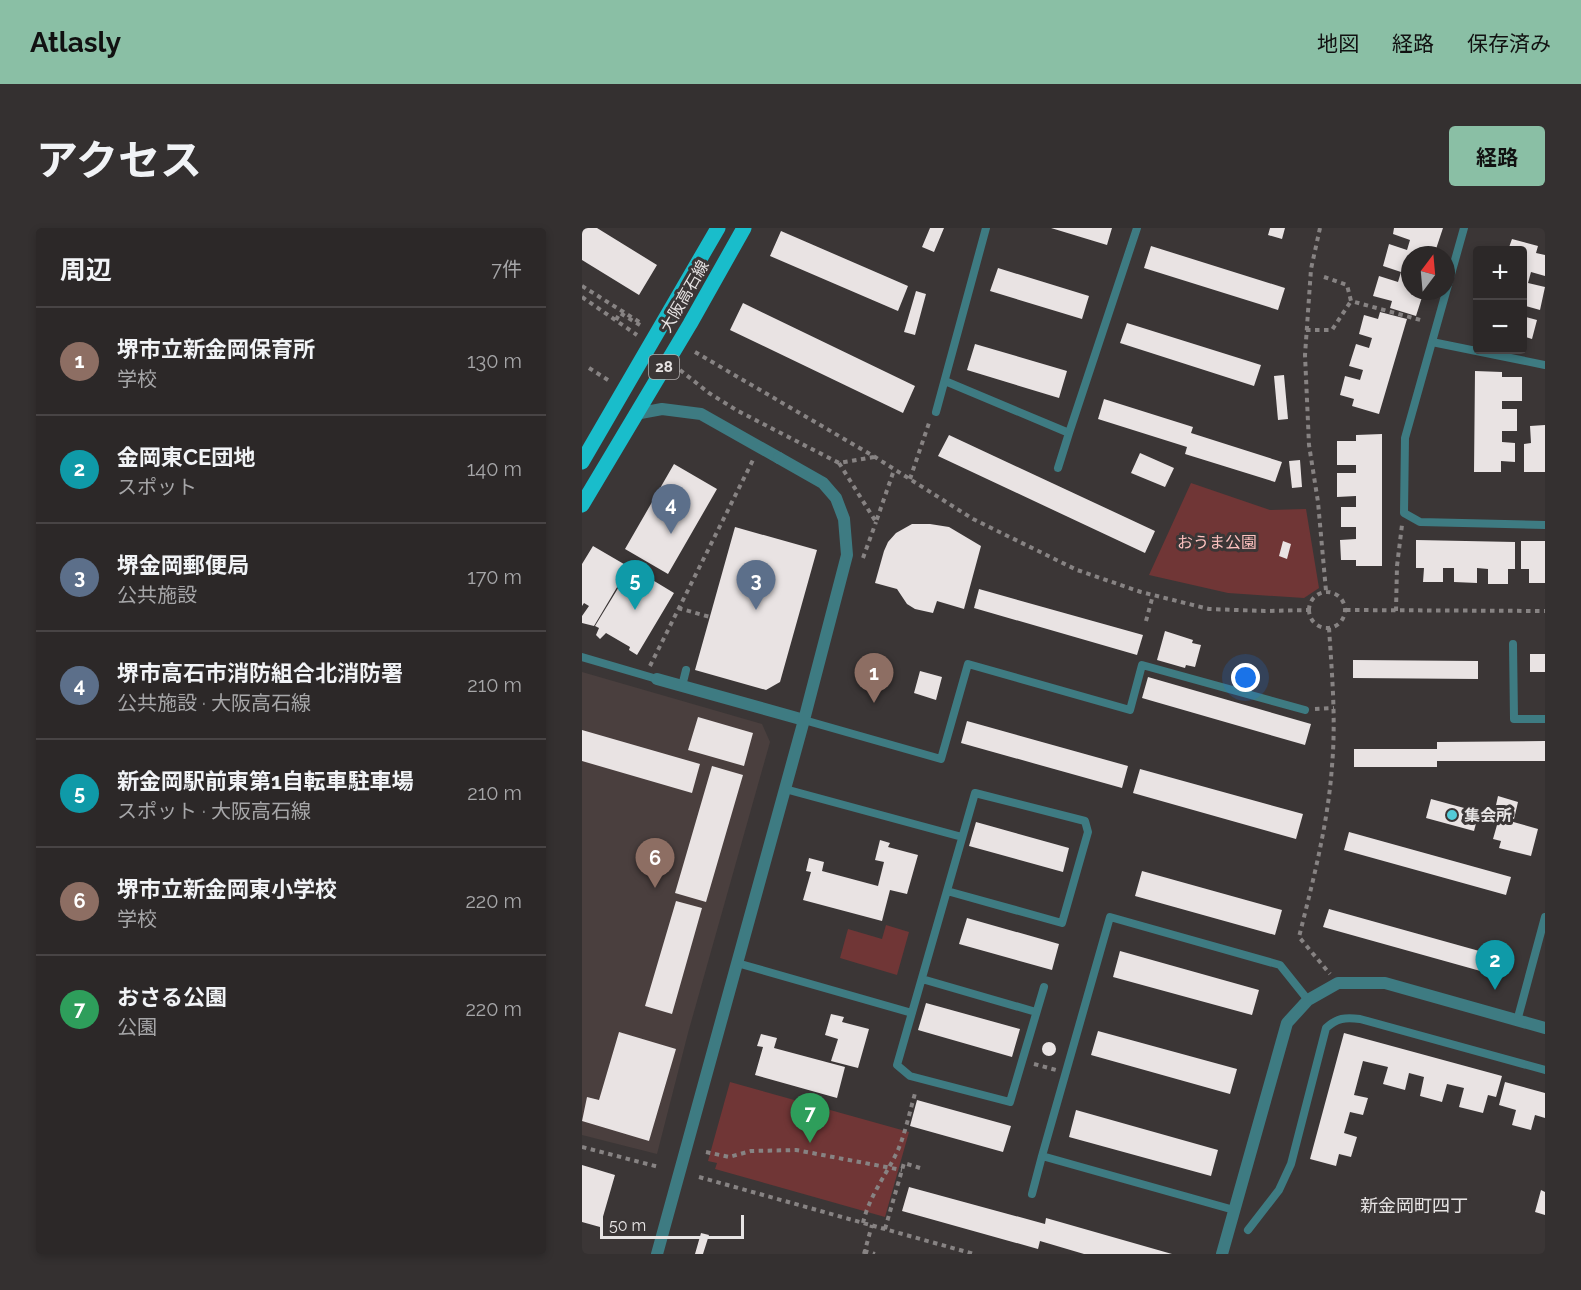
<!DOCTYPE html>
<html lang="ja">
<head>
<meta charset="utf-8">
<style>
	:root { --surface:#2c2828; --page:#343030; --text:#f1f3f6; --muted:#a6a6a8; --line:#484445; --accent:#8abfa5 }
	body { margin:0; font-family:Raleway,"Noto Sans JP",sans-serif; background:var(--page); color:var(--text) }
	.controls { position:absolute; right:18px; top:18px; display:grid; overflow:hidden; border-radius:6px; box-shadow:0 3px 9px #0003 }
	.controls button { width:54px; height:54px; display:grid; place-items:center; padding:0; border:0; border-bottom:2px solid var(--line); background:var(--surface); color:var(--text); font:30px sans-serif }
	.compass { position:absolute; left:819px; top:18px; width:54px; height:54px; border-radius:50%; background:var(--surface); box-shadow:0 3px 9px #0003; rotate:16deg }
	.scale { position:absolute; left:18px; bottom:15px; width:144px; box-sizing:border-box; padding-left:6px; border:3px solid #e7e4e4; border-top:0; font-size:16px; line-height:21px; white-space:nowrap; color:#e7e4e4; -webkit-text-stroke:4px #3b3636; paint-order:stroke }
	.you { position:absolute; left:664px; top:450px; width:21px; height:21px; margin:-15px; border:4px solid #fff; border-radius:50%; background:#1a73e8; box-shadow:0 0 0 9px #1a73e833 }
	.badge { display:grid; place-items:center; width:39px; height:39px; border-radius:50%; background:var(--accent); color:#fff; font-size:20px; font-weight:700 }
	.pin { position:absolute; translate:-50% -50px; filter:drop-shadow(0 2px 3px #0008) }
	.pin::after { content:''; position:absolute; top:32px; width:21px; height:18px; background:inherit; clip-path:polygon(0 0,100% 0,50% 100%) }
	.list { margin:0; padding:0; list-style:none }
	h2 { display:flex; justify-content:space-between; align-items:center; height:78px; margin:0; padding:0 24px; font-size:26px }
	h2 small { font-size:20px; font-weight:400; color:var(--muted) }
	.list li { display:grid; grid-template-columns:39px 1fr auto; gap:18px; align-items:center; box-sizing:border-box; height:108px; padding:0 24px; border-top:2px solid var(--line) }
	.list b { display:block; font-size:22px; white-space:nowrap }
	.list p { margin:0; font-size:20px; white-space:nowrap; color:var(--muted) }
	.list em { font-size:20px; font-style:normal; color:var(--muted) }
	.map { position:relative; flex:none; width:963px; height:1026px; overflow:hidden; border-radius:6px }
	header { display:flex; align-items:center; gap:36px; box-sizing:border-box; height:84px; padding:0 30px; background:var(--accent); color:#111 }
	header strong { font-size:28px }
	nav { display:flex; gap:33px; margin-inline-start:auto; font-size:21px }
	.intro { display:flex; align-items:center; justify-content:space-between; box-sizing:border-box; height:144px; padding:0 36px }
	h1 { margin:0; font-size:42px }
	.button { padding:15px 27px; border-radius:6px; background:var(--accent); color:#111; font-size:21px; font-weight:700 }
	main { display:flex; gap:36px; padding:0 36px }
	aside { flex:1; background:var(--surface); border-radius:6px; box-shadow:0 3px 9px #0003 }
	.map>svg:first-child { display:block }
</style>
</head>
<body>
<header>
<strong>Atlasly</strong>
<nav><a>地図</a><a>経路</a><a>保存済み</a></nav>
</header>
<div class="intro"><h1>アクセス</h1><a class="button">経路</a></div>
<main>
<aside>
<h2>周辺<small>7件</small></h2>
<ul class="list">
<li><span class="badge" style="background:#8d6e63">1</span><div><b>堺市立新金岡保育所</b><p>学校</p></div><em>130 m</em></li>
<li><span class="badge" style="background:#0f9aa8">2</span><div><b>金岡東CE団地</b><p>スポット</p></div><em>140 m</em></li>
<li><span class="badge" style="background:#5c6f8a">3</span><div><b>堺金岡郵便局</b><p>公共施設</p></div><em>170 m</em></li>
<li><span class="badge" style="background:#5c6f8a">4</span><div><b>堺市高石市消防組合北消防署</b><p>公共施設 · 大阪高石線</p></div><em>210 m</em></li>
<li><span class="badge" style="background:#0f9aa8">5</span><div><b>新金岡駅前東第1自転車駐車場</b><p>スポット · 大阪高石線</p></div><em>210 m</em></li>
<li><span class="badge" style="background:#8d6e63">6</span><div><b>堺市立新金岡東小学校</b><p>学校</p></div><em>220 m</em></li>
<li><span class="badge" style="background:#2e9e5b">7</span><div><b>おさる公園</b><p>公園</p></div><em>220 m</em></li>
</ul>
</aside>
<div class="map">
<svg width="963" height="1026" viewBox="0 0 963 1026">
	<rect width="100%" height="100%" fill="#3b3636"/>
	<path fill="#4a3f3e" d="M 0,444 L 180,496 L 188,514 L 106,805 L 75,926 L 0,907 Z"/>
	<path fill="#703636" d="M 609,255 L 688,282 L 724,281 L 737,360 L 722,370 L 646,365 L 567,347 Z
		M 304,697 L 327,704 L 315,747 L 258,730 L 266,701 L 300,711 Z
		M 148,854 L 327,904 L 303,989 L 133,941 L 135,935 L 126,933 Z"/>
	<path fill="#e9e3e3" d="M 0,0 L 15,0 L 75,37 L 57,67 L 0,32 Z
		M 348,0 L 362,0 L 352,24 L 340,19 Z
		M 469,0 L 530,0 L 525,17 Z
		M 688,0 L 703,0 L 700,11 L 686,7 Z
		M 812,0 L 861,0 L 852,27 L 828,27 L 828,63 L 842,63 L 834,88 L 808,80 L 810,73 L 791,68 L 797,48 L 816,54 L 819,44 L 801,38 L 807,16 L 825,22 L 828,12 L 811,6 Z
		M 199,3 L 326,58 L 316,83 L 188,28 Z
		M 930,11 L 956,18 L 954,25 L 963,27 L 963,48 L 949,44 L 946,55 L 963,59 L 958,82 L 940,77 L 940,22 L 926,22 Z
		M 569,18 L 703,60 L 696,82 L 562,40 Z
		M 416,40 L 507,68 L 500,91 L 408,63 Z
		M 334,63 L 344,66 L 333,107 L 322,104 Z
		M 161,75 L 333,158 L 321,185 L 148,102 Z
		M 798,84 L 825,91 L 797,186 L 770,178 L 772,171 L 758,167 L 763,148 L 778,152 L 781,142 L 767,138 L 774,116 L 787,120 L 790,110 L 777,106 L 782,87 L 796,91 Z
		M 940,88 L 955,92 L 950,111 L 940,108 Z
		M 545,95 L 679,137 L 672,158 L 538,115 Z
		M 393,116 L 485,143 L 477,170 L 385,142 Z
		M 893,143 L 920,144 L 920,149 L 940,149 L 940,173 L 920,173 L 920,181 L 935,181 L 935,203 L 920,203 L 920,214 L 933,215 L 933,234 L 919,233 L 919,244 L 892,244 Z
		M 702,147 L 706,191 L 696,192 L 692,148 Z
		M 522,171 L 611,199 L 609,205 L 700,234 L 693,254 L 603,226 L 605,219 L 516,191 Z
		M 963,197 L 963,244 L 942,244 L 942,216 L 949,215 L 948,198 Z
		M 800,206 L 800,338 L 774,338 L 774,332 L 759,332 L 758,312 L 774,311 L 774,299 L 759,299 L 759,279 L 774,279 L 774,268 L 755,269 L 755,245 L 774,245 L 774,237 L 755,237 L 755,213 L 774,213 L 774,207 Z
		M 367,207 L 573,303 L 563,325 L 356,228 Z
		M 558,225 L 592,240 L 583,259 L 549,245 Z
		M 718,232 L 720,259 L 710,260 L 707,233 Z
		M 92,236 L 135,261 L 86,346 L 43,321 Z
		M 330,296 L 348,296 L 367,299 L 399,318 L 382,381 L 355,373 L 351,385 L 333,381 L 325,376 L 315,361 L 293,355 L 302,323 L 306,314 L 314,305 Z
		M 153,299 L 235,322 L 198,454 L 184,462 L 113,442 Z
		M 834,312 L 933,314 L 933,341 L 926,341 L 926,356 L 906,356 L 906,341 L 895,340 L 895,355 L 872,354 L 872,340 L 861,340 L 861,354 L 841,354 L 842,340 L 834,340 Z
		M 701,313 L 709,316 L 705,331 L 697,328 Z
		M 939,313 L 963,313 L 963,355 L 947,355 L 947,341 L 939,341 Z
		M 11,318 L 47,339 L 12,398 L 0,395 L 0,388 L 7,378 L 2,375 L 0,378 L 0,336 Z
		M 49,339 L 92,365 L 55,427 L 47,422 L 48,419 L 24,405 L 18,411 L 14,407 L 17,400 L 13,398 Z
		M 397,361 L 561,407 L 555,427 L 392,380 Z
		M 583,403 L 611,412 L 610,415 L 619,417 L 613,439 L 604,437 L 603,440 L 575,432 Z
		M 948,426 L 963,426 L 963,444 L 948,444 Z
		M 771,432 L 896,433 L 896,451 L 771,450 Z
		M 338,443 L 360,449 L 354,472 L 332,465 Z
		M 566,449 L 729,496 L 723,517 L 560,470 Z
		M 116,489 L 171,505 L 162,538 L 106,522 Z
		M 385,493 L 546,538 L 540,560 L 379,515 Z
		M 0,502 L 118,536 L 110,565 L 0,533 Z
		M 963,513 L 963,533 L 855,533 L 855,539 L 772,539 L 772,521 L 855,521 L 855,514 Z
		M 130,538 L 161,547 L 124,674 L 93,665 Z
		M 558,541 L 721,586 L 714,611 L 551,565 Z
		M 916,568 L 936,574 L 932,591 L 912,586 Z
		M 849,571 L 897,584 L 892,603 L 844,590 Z
		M 917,590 L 956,601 L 949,628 L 917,620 L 919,613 L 911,611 Z
		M 394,594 L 487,620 L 481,644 L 387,618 Z
		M 767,604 L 929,649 L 924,667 L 762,622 Z
		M 298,612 L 308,615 L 306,619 L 336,627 L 325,666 L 308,662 L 300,693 L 221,672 L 229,644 L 224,643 L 227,630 L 242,634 L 240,643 L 296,658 L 302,634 L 293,632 Z
		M 560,643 L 700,682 L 693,707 L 553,668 Z
		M 94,673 L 120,680 L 90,786 L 63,778 Z
		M 747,681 L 908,726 L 902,744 L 741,699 Z
		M 385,690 L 477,716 L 470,742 L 377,716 Z
		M 538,723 L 677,762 L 670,787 L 531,749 Z
		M 344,775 L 438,801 L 430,829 L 336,802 Z
		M 249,786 L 262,789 L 260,794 L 287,801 L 276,840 L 249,833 L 256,811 L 243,807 Z
		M 516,803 L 655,841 L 648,866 L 509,827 Z
		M 37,804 L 94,821 L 67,913 L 0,893 L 5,869 L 17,872 Z
		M 762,805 L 920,848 L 914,869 L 906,867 L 901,885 L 877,879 L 882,860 L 865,856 L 860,874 L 838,868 L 842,849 L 827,845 L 823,862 L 801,856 L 806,839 L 781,833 L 772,867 L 786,870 L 781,887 L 768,884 L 762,905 L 775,909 L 769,929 L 757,926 L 754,938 L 728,931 Z
		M 179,806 L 195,810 L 192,820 L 263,839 L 255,870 L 173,847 L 181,819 L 175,818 Z
		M460 821a7 7 0 1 1 14 0a7 7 0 1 1-14 0Z
		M 923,854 L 963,865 L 963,890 L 953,887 L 949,902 L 930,897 L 934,882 L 917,877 Z
		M 335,872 L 429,898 L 421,924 L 328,898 Z
		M 494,882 L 636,922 L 629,948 L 487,909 Z
		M 0,937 L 33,947 L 18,999 L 0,994 Z
		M 327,959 L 463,996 L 464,990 L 590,1026 L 502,1026 L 458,1013 L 456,1021 L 320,983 Z
		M 959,962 L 963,964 L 963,987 L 953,984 Z
		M 119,1005 L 127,1007 L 121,1026 L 113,1026 Z"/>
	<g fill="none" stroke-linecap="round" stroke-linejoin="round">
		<path stroke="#878383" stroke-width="4" stroke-dasharray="4.5 4.5" stroke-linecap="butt" d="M 738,0 L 729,41 L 723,127 L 727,217 L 736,274 L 744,363
			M 742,49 L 765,57 L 769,73 L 842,93
			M 0,58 L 59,95
			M 0,69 L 55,107
			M 34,92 L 38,85 L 58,97
			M 724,102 L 750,102 L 769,73
			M 113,124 L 293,229 L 391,291 L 495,342 L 559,364 L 627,381 L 683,383 L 727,382
			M 7,140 L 26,152
			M 98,142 L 127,165 L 156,183 L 257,235 L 292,229
			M 257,235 L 294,294 L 312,242
			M 328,251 L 348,192
			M 281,330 L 294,294
			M727 382a18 18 0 1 1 36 0a18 18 0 1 1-36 0Z
			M 96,380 L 128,389
			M 764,382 L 963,383
			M 814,383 L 815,338 L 820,297
			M 564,393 L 571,367
			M 747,400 C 750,446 754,492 750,538 C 746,596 731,653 717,709 L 748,746
			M 68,438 L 172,230
			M 733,481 L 752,480
			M 452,836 L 474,842
			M 0,919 L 77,939
			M 124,924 L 147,929 L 169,923 L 214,922 L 320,942
			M 117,949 L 392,1026
			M 281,995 C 287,968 305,946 316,922 C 324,903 328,882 334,862
			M 303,1001 L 322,935 L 338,940
			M 282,1023 L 293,1026
			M 282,1026 L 290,997"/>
		<path stroke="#3e7b82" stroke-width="8" d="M 882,0 L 823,210 L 822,285 L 838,294 L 963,297
			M 850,114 L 963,137
			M 363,153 L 487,205 L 555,0
			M 354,184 L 404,0
			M 476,240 L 487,205
			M 931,416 L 932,491 L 963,491
			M 0,429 L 75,451
			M 100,458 L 104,442
			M 222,492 L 359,531 L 386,436 L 548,482 L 560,437 L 723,482
			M 203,561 L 380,609
			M 365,663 L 480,695 L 506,604 L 503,593 L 393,565 L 315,837 L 328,848 L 428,874 L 462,759
			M 155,735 L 330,785
			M 340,751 L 454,784
			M 935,793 L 963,689
			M 450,966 L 460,928
			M 652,982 L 460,928 L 528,689 L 698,737 L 726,772
			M 666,1002 L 697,962 L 709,936 L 744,800 C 755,790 763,789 778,791 L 963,842"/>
		<path stroke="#3e7b82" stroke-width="12" d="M 53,186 L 80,181 L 119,186 L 197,230
			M 75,451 L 222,492"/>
		<path stroke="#3e7b82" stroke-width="12" d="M 75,1026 L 222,492 L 265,327 L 262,291 L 254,270 L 241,255 L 197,230
			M 640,1026 L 705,795 L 726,772 L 756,755 L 803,755 L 963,800"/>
		<path stroke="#19bdcb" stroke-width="15" d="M 0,234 L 136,0
			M 0,277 L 108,96 L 162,0"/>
	</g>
	<circle fill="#52cbd8" stroke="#3b3636" stroke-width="2" cx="870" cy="587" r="6"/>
	<g text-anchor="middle" stroke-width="6" stroke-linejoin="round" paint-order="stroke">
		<rect fill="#3b3636" stroke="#b3b0b0" stroke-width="1.5" x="67" y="127" width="30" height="24" rx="4.5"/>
		<g font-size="15" font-weight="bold" fill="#e7e4e4">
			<text x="82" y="144">28</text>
		</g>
		<g font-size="16" fill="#e7e4e4" stroke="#3b3636">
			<text transform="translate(102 68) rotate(-60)" y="6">大阪高石線</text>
		</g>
		<g font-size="16" fill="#fcc1bf" stroke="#3b3636">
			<text x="635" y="320">おうま公園</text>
		</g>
		<g font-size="16" font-weight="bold" fill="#e7e4e4" stroke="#3b3636" text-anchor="start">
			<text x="882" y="593">集会所</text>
		</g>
		<g font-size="18" fill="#e7e4e4" stroke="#3b3636">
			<text x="832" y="984">新金岡町四丁</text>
		</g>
	</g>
</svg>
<div class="controls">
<button>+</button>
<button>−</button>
</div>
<svg class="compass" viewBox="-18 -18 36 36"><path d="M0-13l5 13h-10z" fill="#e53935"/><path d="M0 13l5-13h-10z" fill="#a6a6a8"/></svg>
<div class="scale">50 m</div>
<div class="you"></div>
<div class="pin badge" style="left:292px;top:475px;background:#8d6e63">1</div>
<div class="pin badge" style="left:913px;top:762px;background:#0f9aa8">2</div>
<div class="pin badge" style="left:174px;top:382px;background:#5c6f8a">3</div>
<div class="pin badge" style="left:89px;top:306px;background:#5c6f8a">4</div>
<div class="pin badge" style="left:53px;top:382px;background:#0f9aa8">5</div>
<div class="pin badge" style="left:73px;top:660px;background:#8d6e63">6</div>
<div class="pin badge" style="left:228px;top:915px;background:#2e9e5b">7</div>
</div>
</main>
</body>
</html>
